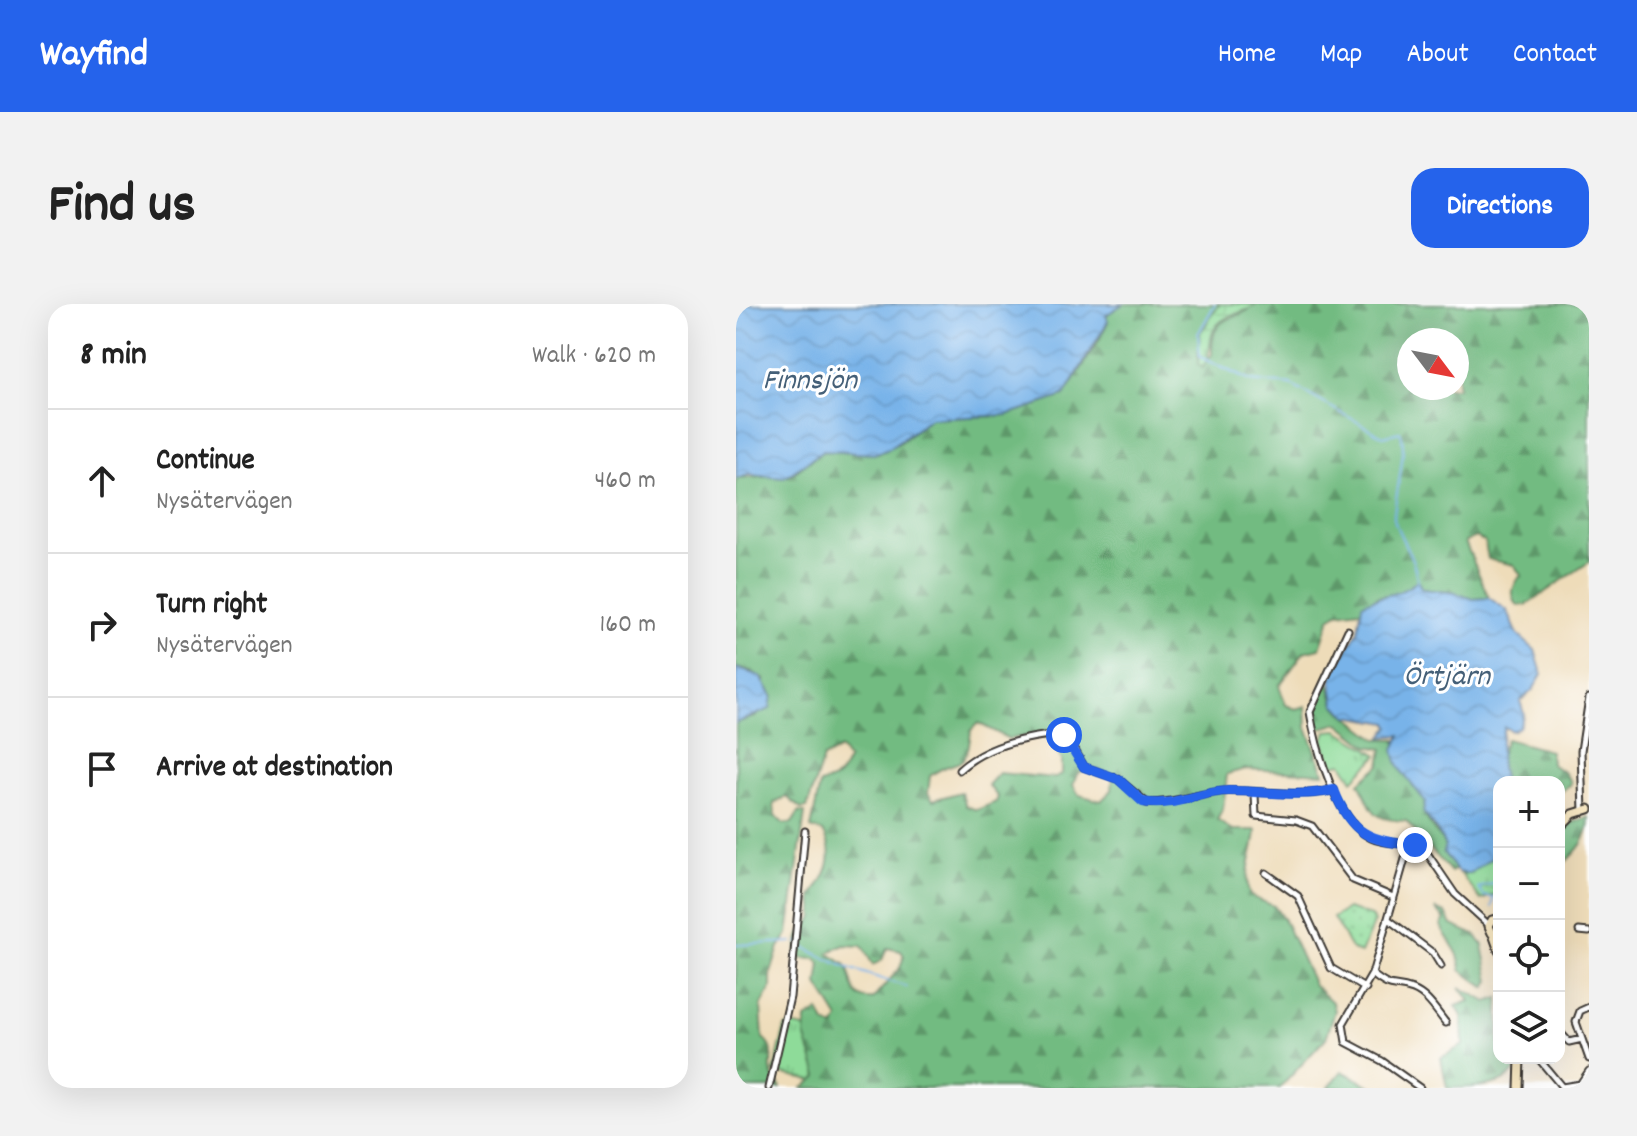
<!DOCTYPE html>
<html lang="en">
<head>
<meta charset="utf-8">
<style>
	:root { --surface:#fff; --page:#f2f2f2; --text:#222; --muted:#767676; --line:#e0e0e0; --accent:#2563eb }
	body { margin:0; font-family:Dekko,sans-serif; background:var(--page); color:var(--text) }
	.controls { position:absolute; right:24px; bottom:24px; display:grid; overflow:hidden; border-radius:16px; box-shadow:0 8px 32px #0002 }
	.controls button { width:72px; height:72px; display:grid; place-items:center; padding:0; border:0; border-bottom:2px solid var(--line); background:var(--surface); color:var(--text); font:40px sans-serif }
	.compass { position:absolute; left:661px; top:24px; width:72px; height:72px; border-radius:50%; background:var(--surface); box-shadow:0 8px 32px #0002; rotate:122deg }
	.stop { position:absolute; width:24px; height:24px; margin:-18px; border:6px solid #2563eb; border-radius:50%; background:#fff }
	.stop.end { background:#2563eb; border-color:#fff; box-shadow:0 2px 8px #0008 }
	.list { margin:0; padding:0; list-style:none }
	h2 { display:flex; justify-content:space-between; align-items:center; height:104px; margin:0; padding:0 32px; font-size:34px }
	h2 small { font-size:26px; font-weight:400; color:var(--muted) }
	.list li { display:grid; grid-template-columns:52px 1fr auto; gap:24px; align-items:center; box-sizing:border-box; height:144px; padding:0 32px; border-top:2px solid var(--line) }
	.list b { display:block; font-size:30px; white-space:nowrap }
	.list p { margin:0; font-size:26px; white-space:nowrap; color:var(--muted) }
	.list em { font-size:26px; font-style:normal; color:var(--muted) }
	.icon { flex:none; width:44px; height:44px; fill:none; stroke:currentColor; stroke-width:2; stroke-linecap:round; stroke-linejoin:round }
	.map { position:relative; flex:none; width:853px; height:784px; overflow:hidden; border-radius:24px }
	header { display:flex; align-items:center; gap:48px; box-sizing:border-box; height:112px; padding:0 40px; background:var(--accent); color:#fff }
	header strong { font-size:38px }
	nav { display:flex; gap:44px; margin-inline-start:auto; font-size:28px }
	.intro { display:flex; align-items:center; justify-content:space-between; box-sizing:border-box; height:192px; padding:0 48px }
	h1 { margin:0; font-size:56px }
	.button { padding:20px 36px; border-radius:24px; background:var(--accent); color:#fff; font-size:28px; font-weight:700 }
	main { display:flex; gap:48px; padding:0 48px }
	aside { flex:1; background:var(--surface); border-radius:24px; box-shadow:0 8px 32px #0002 }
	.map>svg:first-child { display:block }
</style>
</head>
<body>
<header>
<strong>Wayfind</strong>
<nav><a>Home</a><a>Map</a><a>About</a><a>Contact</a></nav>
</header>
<div class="intro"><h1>Find us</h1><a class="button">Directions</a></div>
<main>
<aside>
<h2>8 min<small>Walk · 620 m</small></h2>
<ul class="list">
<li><svg class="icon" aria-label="ahead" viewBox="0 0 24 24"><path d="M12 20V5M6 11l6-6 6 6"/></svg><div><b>Continue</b><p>Nysätervägen</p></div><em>460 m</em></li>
<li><svg class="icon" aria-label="right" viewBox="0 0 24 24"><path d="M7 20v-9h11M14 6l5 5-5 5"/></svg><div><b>Turn right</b><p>Nysätervägen</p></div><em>160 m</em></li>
<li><svg class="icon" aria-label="arrive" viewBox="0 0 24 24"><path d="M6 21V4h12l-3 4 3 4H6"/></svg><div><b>Arrive at destination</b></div></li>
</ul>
</aside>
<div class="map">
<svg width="853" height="784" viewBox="0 0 853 784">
	<defs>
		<pattern id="grass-tufts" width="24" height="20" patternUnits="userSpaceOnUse" patternTransform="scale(2)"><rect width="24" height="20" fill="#8edb99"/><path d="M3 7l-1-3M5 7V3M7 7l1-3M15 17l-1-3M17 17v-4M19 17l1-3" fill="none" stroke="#7abb83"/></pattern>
		<pattern id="forest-firs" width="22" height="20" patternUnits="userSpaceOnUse" patternTransform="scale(2)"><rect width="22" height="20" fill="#72bb81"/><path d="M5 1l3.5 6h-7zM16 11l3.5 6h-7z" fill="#5d9769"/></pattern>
		<pattern id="wetland-marsh" width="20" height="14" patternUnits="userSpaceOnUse" patternTransform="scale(2)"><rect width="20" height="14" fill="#8edb99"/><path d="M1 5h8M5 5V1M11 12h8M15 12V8" fill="none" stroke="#7abb83"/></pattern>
		<pattern id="park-dots" width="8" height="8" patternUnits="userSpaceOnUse" patternTransform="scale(2)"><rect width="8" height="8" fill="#8edb99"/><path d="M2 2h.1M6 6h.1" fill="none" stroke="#7abb83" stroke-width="1.8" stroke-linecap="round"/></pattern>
		<pattern id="water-waves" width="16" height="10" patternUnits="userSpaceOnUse" patternTransform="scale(2)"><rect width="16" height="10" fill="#78b3e9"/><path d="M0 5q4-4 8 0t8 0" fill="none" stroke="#6799c7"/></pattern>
	</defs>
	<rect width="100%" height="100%" fill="#fff"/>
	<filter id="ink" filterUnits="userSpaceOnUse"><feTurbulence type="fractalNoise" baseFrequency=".0125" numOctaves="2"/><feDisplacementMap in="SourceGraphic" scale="16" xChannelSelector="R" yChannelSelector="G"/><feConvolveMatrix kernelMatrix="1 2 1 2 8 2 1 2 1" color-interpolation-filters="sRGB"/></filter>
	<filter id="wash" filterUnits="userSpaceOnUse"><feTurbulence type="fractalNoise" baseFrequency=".006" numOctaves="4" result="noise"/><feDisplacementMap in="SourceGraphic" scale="32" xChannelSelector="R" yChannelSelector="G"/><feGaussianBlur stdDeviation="1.8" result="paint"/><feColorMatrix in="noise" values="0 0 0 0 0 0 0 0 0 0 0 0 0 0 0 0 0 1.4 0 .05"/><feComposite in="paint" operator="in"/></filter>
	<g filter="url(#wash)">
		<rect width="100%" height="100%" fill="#eedcb9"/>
		<path fill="url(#grass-tufts)" stroke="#557c5a" stroke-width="2" d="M 602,426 L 642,451 L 617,476 L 606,459 L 596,461 L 587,437 L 591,427 Z
			M 55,721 L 68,724 L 82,765 L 81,777 L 38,768 L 49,723 Z"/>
		<path fill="url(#forest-firs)" stroke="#476c4e" stroke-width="2" fill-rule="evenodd" d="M 387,0 L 484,0 L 464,29 L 462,60 L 476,51 C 475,6 495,22 521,0 L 853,0 L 853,258 L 790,301 L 782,302 C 773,291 777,281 785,271 L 778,261 L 752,255 L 749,238 L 740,233 L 729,238 L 753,294 L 737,295 L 720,289 L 686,285 L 640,293 L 624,306 L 602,309 L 594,314 L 584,344 L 568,348 L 543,382 L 550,401 L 560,405 L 570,402 L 571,423 L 588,469 L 510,465 L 491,470 L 487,505 L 481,516 L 496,526 L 520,526 C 519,548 506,571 514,592 L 538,602 L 548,616 L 578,681 L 597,699 L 599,707 L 590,734 L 544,784 L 67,784 L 82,772 L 69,731 L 70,715 L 83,707 L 89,720 L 98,724 L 103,715 L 82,681 L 85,660 L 80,655 L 59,654 L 63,633 L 78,613 L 76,592 C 89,574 102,552 87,528 L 75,524 L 84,480 C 102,475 104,474 112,456 L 104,445 L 87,454 L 71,504 L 65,505 L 51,493 L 38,499 L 39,512 L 48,520 L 56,519 L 63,508 L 69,509 L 52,630 L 43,643 L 35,669 L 35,684 L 25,703 L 27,734 C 41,746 34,751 35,766 C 36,774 42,777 45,784 L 0,784 L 0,419 L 21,412 L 29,376 L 15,367 L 0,364 L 0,175 L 55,171 L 87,147 L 142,150 L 165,138 L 194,115 L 271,111 L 328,92 L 362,38 L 372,18 L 370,11 ZM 673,36 L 721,36 L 721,84 L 673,84 ZM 242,419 L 273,435 L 308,429 L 326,456 L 326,470 L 319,474 L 263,469 L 252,481 L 262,493 L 260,498 L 241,506 L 230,502 L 225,488 L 197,496 L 192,489 L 194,472 C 222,451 231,471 235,426 ZM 353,463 L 377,470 L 376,486 L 365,497 L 343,491 L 337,481 L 341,470 ZM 108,641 L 126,642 L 137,661 L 146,656 L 151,644 L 165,647 L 168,652 L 164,664 L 137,695 C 114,698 118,676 110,661 L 92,649 Z
			M 592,377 L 599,400 L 606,408 L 641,435 L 660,435 C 660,477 671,465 689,498 C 685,516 701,526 709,542 L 707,548 L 720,565 L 715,568 L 670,517 C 633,516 639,507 623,479 L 644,461 L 647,445 L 632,442 L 603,419 L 583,425 L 579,409 Z
			M 770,435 L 814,447 L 815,460 L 829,469 L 835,479 L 823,490 L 823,478 L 768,478 L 763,454 Z
			M 853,513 C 853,537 840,548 823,564 L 823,530 L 832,520 Z
			M 699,605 L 710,609 L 716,621 L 739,631 L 747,641 L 754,677 L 750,684 L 725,666 C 725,646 710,637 705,621 L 709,615 Z
			M 724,683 L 751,698 L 763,694 L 763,754 L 780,754 C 785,784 736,784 711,784 L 705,754 L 727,741 L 726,712 L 720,702 L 734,697 Z
			M 606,767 L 638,784 L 592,784 Z"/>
		<path fill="url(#wetland-marsh)" stroke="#557c5a" stroke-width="2" d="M 484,0 L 521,0 C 509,10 491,9 481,21 C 471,32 477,49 467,64 L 462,60 L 464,29 Z
			M 763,549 L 763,589 L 745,596 L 725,570 L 733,570 Z"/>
		<path fill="url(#park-dots)" stroke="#557c5a" stroke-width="2" d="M 611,605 L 635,612 L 638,618 L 625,649 L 616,646 L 597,614 Z"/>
		<path fill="url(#water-waves)" stroke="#4a6882" stroke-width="2" d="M 0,0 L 387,0 L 370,11 L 372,17 L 328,92 L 271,111 L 194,115 L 153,145 L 138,150 L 87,147 L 48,174 L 13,171 L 0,175 Z
			M 681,276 L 686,285 L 720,289 L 737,295 L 753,294 L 771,306 L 782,331 L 799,346 L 806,370 L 797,386 L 784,397 L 788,410 L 783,423 L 776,427 L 768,423 C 763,439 763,460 768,478 L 763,478 L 763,549 L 733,570 L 722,568 L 707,548 L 709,542 L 701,526 L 687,508 L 689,498 C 678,480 660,468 658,445 L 665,431 L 646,433 L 654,422 L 652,419 L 612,412 L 599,400 L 595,373 L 622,327 L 626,300 C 645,289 665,293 681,276 Z
			M 0,364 L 24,372 L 36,392 L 34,405 L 0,419 Z"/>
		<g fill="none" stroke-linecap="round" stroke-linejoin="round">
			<path stroke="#78b3e9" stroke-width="2" d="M 479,0 L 462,30 L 464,53 L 514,77 L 555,81 L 647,132 L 664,128 C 673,143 658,194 658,213 C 658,225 680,253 681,276
				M 760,551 L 763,556
				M 756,603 L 758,594 L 748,592 L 742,584 L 763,578
				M 62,638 C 88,659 138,672 171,683
				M 0,641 L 56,638
				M 811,754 L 815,765"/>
		</g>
	</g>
	<g filter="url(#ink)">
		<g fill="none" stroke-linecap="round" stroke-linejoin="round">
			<defs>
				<path id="street" d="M 612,326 L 574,408 C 580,444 600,517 635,534 C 652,542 673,536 689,546 L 719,590 L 753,621
					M 223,466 C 249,442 290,433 324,430 L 334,437 L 348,463 L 382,475 L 411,499 C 439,500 465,488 492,487 C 528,486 562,494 598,486
					M 519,490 L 520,512 L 560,516 L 576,522 L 617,576 L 657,593
					M 847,508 L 845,447 L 853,394
					M 673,541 L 636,670 L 607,720 L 610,738 L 646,757 L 684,784
					M 530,569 L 562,592 L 595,664 L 630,685
					M 652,615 L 697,649 L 705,662
					M 843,627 L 853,628
					M 636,670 C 658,688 656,678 677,686 C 692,692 700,707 710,719
					M 853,703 L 844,707 L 840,718 L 853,755
					M 823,727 L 833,738 L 846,735
					M 802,754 L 826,783 L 844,780 L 853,767
					M 33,784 L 54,693 L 69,527"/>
				<path id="secondary" d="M 823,524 L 837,510 L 853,505
					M 763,615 L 756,616 L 753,622 L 756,629 L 763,630
					M 757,630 L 763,647
					M 783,784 L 784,754"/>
			</defs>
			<use href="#street" stroke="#3c3934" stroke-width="9"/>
			<use href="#secondary" stroke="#3c3934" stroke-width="11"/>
			<use href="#street" stroke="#fff" stroke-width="5"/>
			<use href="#secondary" stroke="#f8e8c3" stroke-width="7"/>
		</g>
	</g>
	<g fill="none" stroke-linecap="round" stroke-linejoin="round" filter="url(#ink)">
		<path stroke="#2563eb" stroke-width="10" d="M 328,431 L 348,463 L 382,475 L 407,498 C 438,504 464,487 493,487 C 529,487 562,494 598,486 C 615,531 634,537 679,541"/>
	</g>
	<g text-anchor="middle" stroke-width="6" stroke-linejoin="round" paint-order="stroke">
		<g font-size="30" font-style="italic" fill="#456078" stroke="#fff">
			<text x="74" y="84">Finnsjön</text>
			<text x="711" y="380">Örtjärn</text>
		</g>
	</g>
</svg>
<div class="controls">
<button>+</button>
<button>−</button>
<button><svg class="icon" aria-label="locate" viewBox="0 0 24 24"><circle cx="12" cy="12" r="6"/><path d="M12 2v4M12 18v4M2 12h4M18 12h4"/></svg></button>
<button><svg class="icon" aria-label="layers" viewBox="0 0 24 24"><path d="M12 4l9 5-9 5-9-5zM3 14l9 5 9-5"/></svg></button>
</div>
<svg class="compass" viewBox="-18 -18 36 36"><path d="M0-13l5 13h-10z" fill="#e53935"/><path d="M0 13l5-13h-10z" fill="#767676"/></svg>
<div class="stop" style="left:328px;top:431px"></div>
<div class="stop end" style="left:679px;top:541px"></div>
</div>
</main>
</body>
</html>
